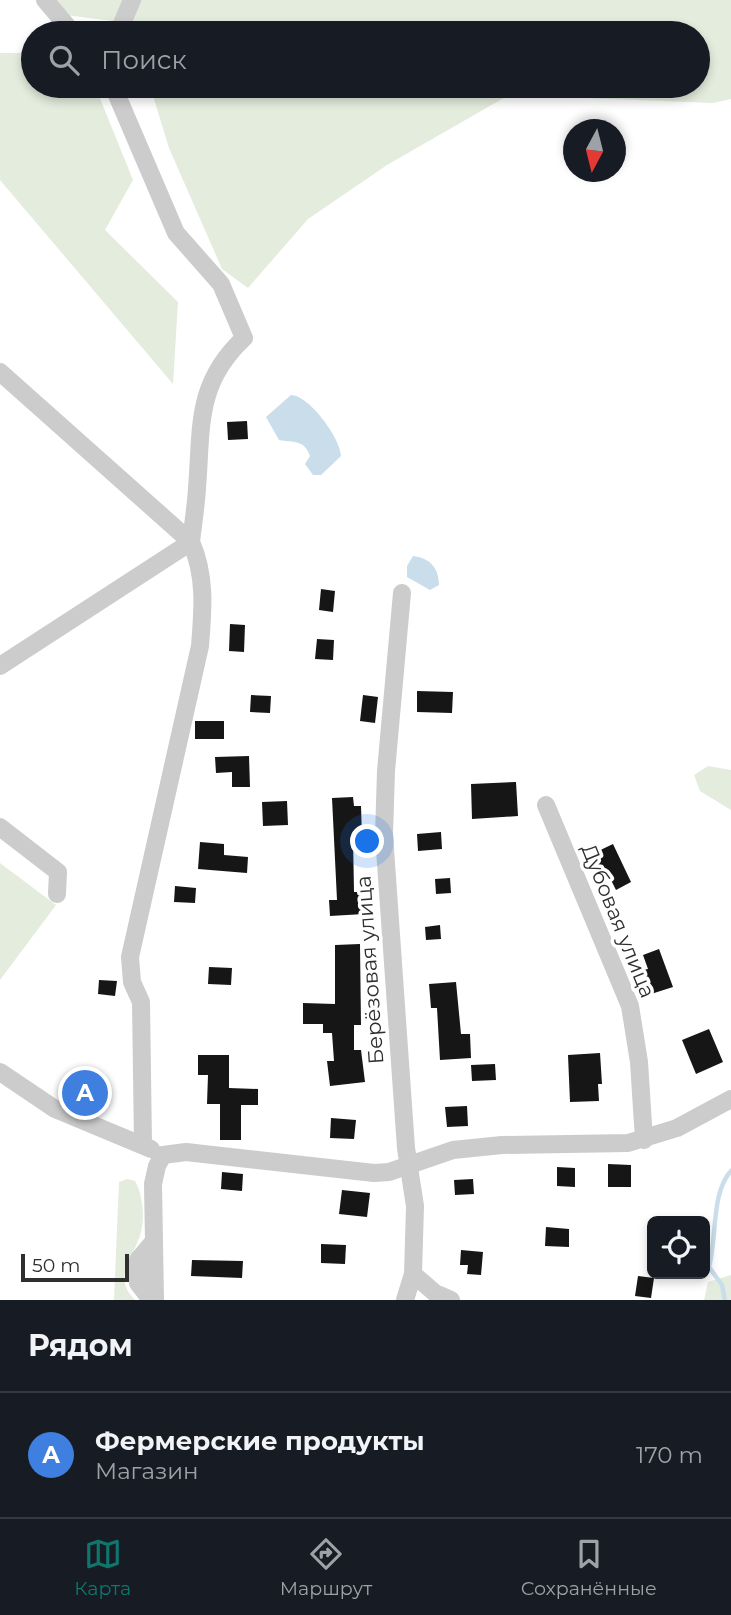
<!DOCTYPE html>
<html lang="ru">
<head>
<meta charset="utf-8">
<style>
	:root { --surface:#171b24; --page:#20242c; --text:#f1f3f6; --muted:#9ea1a6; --line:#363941; --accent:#0f766e }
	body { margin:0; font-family:Montserrat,sans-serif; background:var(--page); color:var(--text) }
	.controls { position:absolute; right:21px; bottom:21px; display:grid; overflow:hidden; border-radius:10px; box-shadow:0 4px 10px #0003 }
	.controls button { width:63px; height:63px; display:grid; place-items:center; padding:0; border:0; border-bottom:2px solid var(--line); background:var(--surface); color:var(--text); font:35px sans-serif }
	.compass { position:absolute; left:563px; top:119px; width:63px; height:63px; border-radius:50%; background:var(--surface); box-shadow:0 4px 10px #0003; rotate:187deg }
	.scale { position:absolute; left:21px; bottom:18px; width:108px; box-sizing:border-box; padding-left:7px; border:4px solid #2f2f2f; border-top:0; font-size:19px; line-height:24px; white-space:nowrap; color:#2f2f2f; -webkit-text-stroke:5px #fff; paint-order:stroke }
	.you { position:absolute; left:368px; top:842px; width:24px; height:24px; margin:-18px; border:5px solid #fff; border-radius:50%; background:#1a73e8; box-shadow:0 0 0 10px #1a73e833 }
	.badge { display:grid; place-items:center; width:46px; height:46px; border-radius:50%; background:var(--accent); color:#fff; font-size:23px; font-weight:700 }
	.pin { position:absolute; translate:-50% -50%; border:4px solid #fff; box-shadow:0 2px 7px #0006 }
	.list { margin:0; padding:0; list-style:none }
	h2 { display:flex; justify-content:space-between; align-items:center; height:91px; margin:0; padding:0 28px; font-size:30px }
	h2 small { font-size:23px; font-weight:400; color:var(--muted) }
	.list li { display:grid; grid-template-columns:46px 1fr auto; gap:21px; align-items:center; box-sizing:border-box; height:126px; padding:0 28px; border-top:2px solid var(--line) }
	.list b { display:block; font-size:26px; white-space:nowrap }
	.list p { margin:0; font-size:23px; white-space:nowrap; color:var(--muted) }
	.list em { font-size:23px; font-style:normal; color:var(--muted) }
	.icon { flex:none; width:38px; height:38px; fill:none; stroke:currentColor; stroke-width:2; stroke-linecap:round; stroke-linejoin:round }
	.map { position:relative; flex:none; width:731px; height:1300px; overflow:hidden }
	.search { position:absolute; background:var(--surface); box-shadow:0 4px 10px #0003; left:21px; right:21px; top:21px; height:77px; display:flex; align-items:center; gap:18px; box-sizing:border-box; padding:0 24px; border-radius:38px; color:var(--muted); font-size:26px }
	.sheet { height:217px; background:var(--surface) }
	nav { display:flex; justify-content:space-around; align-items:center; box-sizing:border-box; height:98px; border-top:2px solid var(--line); background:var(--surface); font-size:19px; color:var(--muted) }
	nav a { display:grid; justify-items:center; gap:4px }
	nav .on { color:var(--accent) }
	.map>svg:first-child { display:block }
</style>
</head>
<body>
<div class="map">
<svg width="731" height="1300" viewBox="0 0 731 1300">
	<rect width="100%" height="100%" fill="#fff"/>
	<path fill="#e4ecdd" d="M 56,0 L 731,0 L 731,99 L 713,103 L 509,95 L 387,165 L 308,219 L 248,288 L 222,269 L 169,148 L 150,86 L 698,86 L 698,33 L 151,33 L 151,26 L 66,15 Z
		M 0,53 L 33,53 L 33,86 L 95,86 L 133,180 L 105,230 L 178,302 L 173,384 L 0,180 Z
		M 708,766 L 731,770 L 731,810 L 700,791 L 694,775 Z
		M 0,863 L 56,905 L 0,980 Z
		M 127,1179 L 135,1181 C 144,1197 146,1223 138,1241 C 129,1263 114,1279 135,1300 L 114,1300 L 119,1182 Z
		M 731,1275 L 731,1300 L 704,1300 L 708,1282 Z"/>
	<path fill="#caddeb" d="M 291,395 C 309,395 341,439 341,456 L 321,475 L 313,475 L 305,464 L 310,456 C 304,439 294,443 279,440 L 266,417 Z
		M 413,556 C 430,558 439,568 439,585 L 430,590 L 407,577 L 407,566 Z"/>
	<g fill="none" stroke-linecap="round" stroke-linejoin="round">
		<path stroke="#caddeb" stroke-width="4.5" d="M 725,1300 L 722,1285 L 709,1267 C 717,1239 711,1192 731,1171"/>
	</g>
	<path fill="#161616" d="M 247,421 L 248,439 L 228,440 L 227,422 Z
		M 321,589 L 335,591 L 333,612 L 319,610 Z
		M 230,624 L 245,625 L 244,652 L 229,651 Z
		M 317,639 L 334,640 L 333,660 L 315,659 Z
		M 417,691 L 453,692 L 452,713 L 417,712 Z
		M 251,695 L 271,696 L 270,713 L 250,712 Z
		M 363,695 L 378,697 L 375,723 L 360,721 Z
		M 195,721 L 224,721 L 224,739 L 195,739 Z
		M 249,756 L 250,787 L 232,787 L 232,772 L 216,773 L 215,757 Z
		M 516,782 L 518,816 L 472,819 L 471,784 Z
		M 353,797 L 354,806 L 361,806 L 362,837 L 353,837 L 354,892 L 362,892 L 364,914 L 330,916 L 329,900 L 337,900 L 332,798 Z
		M 287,801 L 288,825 L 263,826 L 262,802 Z
		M 441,832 L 442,849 L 418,851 L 417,834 Z
		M 200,842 L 224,844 L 224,855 L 248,857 L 247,873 L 198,869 Z
		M 613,844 L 631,882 L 616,890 L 609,876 L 602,880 L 590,855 Z
		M 450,878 L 451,893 L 436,894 L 435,879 Z
		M 175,886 L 196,888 L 195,903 L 174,902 Z
		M 440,925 L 441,939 L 426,940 L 425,927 Z
		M 360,944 L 361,1025 L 354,1025 L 354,1050 L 361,1050 L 365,1082 L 330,1086 L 327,1061 L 334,1061 L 332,1033 L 323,1033 L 323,1024 L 303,1024 L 303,1003 L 335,1004 L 335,945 Z
		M 659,949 L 673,987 L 651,994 L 643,970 L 648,969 L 643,955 Z
		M 209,967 L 232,968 L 231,985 L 208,984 Z
		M 99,980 L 117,981 L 115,996 L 98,994 Z
		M 456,982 L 461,1034 L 470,1034 L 471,1058 L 440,1060 L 437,1008 L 431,1008 L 429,984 Z
		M 709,1029 L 723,1062 L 696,1074 L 682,1040 Z
		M 600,1053 L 602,1084 L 598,1084 L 599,1101 L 570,1102 L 568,1055 Z
		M 198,1055 L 229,1055 L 229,1088 L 258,1089 L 258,1105 L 241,1105 L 241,1140 L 220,1140 L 220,1104 L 207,1104 L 208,1075 L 198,1075 Z
		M 495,1064 L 496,1080 L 472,1081 L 471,1065 Z
		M 84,1070 L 96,1080 L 82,1097 L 70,1087 Z
		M 467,1106 L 468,1126 L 447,1127 L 445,1107 Z
		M 331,1118 L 356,1120 L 354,1139 L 330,1138 Z
		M 608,1164 L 631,1165 L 631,1187 L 608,1187 Z
		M 557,1167 L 575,1168 L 575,1187 L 557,1186 Z
		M 222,1172 L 243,1174 L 242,1191 L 221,1189 Z
		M 473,1179 L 474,1194 L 455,1195 L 454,1180 Z
		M 342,1190 L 370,1193 L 367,1217 L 339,1214 Z
		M 546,1227 L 569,1229 L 569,1247 L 545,1246 Z
		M 321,1244 L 346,1245 L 345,1264 L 321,1263 Z
		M 461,1250 L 483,1252 L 481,1275 L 467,1274 L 468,1265 L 460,1265 Z
		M 192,1260 L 243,1261 L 242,1278 L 191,1276 Z
		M 638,1276 L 654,1278 L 651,1298 L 635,1296 Z"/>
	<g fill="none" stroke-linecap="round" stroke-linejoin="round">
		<path stroke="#ccc" stroke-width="18" d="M 45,0 L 73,33
			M 118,33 L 132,0
			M 113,86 L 176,233 L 221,284 L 244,338 C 195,384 202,427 197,488 C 196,506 193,524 191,542
			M 0,372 L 191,542 C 206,576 203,609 200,646 L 130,957 L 132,982 L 141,1002 L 143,1144
			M 402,593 L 386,771 L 384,835 L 406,1148 L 415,1206 L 413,1274 L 405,1300
			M 0,666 L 191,542
			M 546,805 L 630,1006 L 639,1062 L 644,1140
			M 0,827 L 58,872 L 57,894
			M 0,1072 L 55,1109 L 151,1149
			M 413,1274 L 435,1293 L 451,1300
			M 151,1300 L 138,1283 L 138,1260 L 154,1241
			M 155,1300 L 153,1184 L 157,1166 L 163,1155 L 186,1152 L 374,1173 L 389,1172 L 453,1150 L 502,1145 L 628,1143 L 677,1128 L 731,1099"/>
	</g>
	<g text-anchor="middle" stroke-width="7" stroke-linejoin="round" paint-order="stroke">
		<g font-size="21" fill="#2f2f2f" stroke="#fff">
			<text transform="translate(618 921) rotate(68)" y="7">Дубовая улица</text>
			<text transform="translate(370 970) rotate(-94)" y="7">Берёзовая улица</text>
		</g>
	</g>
</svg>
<div class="controls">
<button><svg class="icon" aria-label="locate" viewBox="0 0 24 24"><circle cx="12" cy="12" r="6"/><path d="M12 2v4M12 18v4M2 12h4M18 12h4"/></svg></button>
</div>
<svg class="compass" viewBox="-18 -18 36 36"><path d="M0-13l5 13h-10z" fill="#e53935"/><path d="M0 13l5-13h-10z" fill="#9ea1a6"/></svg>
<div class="scale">50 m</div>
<div class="you"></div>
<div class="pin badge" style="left:85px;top:1093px;background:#3f7fe0">A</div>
<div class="search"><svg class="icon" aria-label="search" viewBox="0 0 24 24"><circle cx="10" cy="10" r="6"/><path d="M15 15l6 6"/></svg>Поиск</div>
</div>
<section class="sheet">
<h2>Рядом<small></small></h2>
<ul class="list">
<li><span class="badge" style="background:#3f7fe0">A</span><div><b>Фермерские продукты</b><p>Магазин</p></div><em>170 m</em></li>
</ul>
</section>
<nav>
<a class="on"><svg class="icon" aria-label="map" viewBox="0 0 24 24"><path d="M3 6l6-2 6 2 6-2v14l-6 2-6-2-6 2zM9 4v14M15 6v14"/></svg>Карта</a>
<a><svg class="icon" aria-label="directions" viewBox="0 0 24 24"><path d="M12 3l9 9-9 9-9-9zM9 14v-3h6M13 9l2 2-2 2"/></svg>Маршрут</a>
<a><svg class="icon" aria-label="saved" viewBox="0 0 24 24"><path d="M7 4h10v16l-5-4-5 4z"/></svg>Сохранённые</a>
</nav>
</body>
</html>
